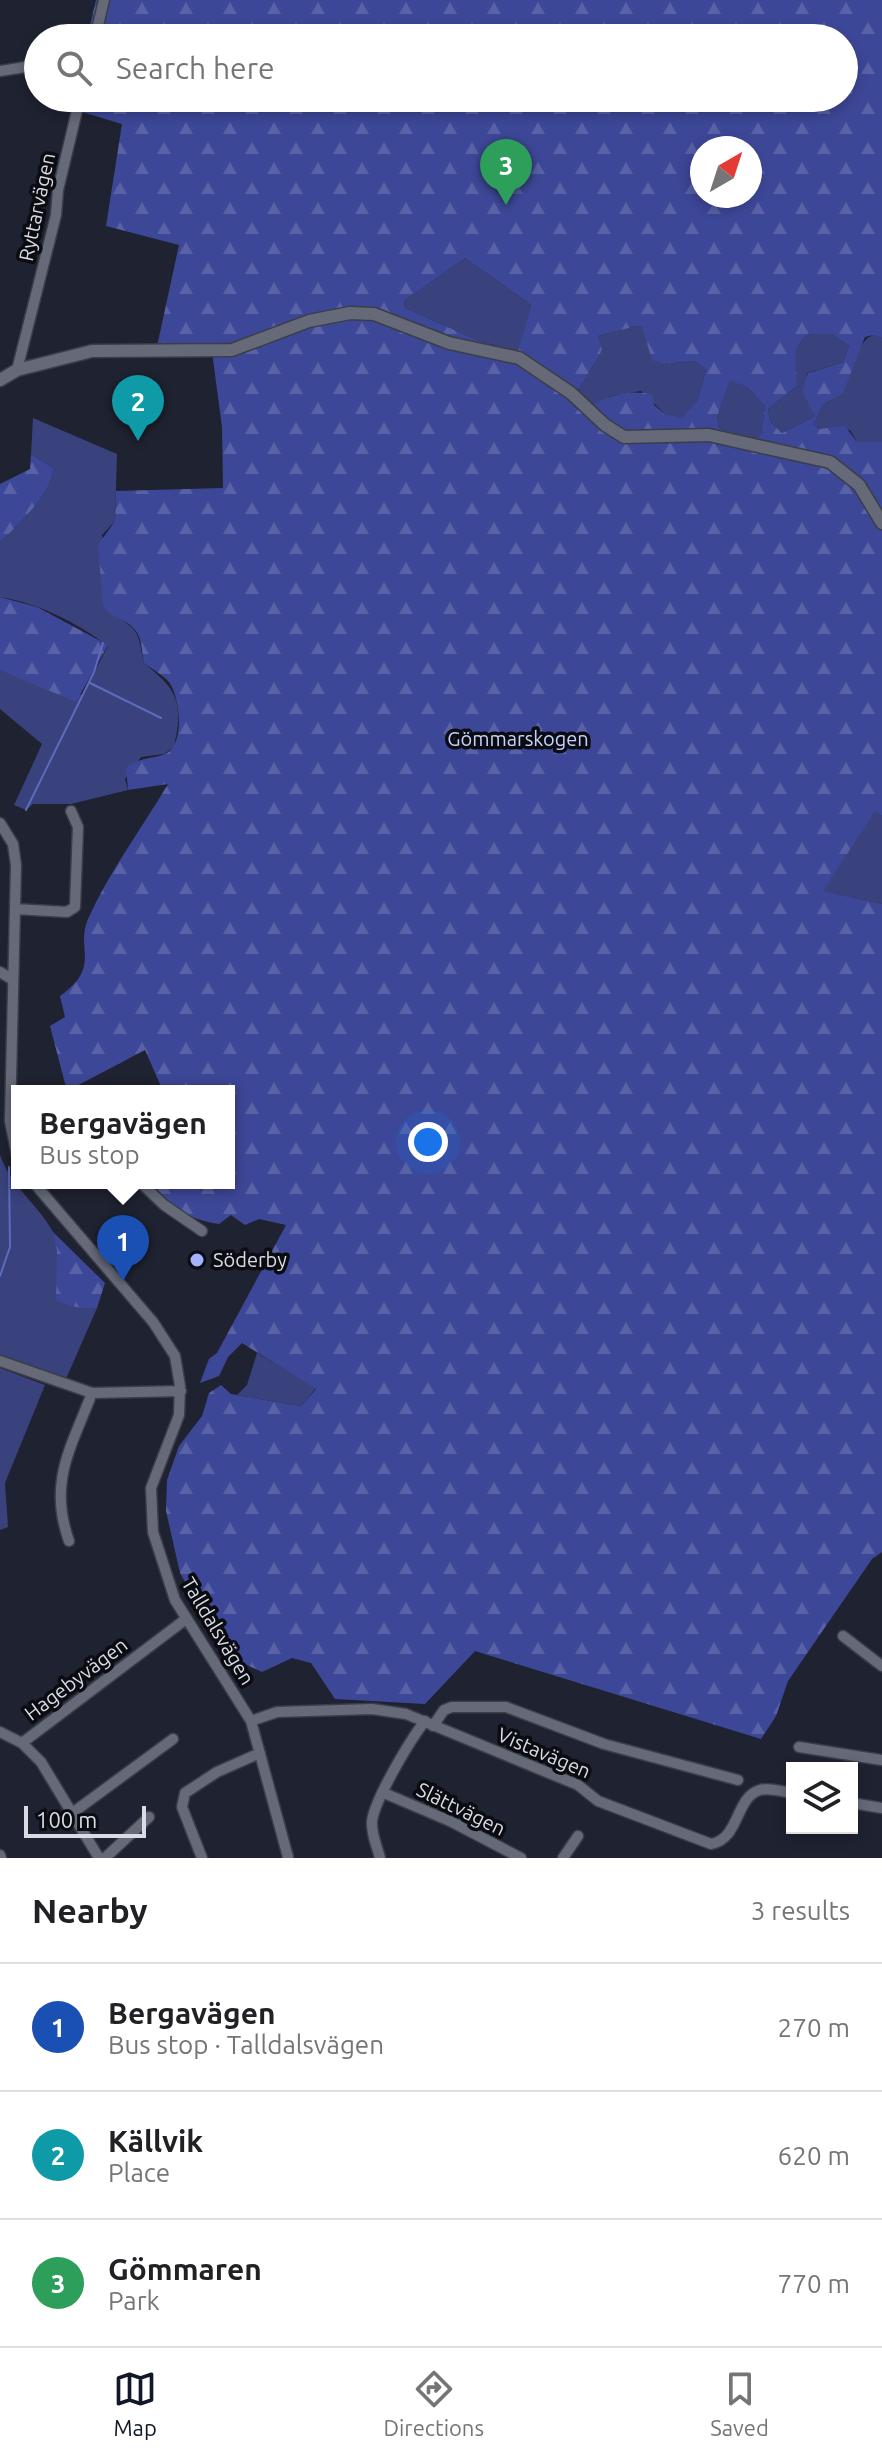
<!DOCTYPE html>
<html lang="en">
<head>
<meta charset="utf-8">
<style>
	:root { --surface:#fff; --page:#f2f2f2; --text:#202124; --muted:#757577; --line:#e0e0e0; --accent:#111827 }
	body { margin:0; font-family:Ubuntu,sans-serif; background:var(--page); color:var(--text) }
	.controls { position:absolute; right:24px; bottom:24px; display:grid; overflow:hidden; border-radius:0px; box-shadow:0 4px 12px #0003 }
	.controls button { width:72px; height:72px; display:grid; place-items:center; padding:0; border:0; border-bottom:2px solid var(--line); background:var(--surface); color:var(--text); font:40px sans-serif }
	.compass { position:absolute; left:690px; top:136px; width:72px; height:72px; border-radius:50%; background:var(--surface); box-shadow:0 4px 12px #0003; rotate:39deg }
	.scale { position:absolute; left:24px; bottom:20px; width:122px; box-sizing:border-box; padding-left:8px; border:4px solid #d9dce5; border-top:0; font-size:22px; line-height:28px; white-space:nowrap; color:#d9dce5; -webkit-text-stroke:6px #0b0c12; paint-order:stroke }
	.you { position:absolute; left:428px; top:1142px; width:28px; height:28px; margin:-20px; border:6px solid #fff; border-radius:50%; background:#1a73e8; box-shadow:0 0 0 12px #1a73e833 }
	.badge { display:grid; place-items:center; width:52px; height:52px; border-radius:50%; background:var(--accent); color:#fff; font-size:26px; font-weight:700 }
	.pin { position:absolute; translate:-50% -66px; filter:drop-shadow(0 2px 4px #0008) }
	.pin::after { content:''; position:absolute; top:42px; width:28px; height:24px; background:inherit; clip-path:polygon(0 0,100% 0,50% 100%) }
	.popup { position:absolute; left:11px; top:1085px; width:224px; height:104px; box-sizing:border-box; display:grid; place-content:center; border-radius:0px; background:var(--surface); filter:drop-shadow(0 2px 6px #0005); font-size:26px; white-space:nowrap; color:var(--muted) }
	.popup b { font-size:30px; color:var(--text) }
	.popup::after { content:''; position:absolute; left:50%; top:100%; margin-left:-16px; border:16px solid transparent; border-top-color:var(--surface) }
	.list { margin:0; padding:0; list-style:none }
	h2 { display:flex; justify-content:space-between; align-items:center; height:104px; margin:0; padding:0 32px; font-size:34px }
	h2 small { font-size:26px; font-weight:400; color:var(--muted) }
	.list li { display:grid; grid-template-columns:52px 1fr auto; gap:24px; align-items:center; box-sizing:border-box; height:128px; padding:0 32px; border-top:2px solid var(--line) }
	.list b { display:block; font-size:30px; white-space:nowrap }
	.list p { margin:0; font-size:26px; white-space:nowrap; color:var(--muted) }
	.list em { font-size:26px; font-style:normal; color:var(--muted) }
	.icon { flex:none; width:44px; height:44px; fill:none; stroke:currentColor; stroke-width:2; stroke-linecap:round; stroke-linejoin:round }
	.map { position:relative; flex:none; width:882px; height:1858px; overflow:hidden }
	.search { position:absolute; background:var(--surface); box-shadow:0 4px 12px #0003; left:24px; right:24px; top:24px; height:88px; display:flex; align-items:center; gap:20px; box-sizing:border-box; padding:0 28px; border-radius:44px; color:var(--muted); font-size:30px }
	.sheet { height:488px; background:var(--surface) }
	nav { display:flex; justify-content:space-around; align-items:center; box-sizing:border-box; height:112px; border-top:2px solid var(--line); background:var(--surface); font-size:22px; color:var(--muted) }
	nav a { display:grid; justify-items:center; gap:4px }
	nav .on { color:var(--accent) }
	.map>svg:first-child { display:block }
</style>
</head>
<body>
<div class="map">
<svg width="882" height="1858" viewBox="0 0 882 1858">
	<defs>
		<pattern id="forest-firs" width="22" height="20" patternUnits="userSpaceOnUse" patternTransform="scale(2)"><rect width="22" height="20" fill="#3d4797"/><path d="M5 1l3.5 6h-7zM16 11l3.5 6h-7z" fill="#5861a5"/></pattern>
	</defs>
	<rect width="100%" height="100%" fill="#1f2230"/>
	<path fill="#39427d" d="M 465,258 L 531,305 L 519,353 L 477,340 L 405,308 L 404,301 Z
		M 637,326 L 642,327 L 665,364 L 695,361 L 706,370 L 697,401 L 682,419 L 665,414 L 641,391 L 611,396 L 591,407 L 576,394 L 600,355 L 602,348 L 598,336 Z
		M 809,334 L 832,334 L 849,346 L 843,362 L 807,373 L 815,416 L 782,433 L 770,421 L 768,409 L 797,386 C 798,366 789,347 809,334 Z
		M 873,335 L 882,338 L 882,442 L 857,442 L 850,430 L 819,429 L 814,424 L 823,405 C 853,394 853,341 873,335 Z
		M 730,379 L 747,387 L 765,406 L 761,434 L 756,440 L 719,428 L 717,417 Z
		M 33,418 L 117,454 L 115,521 L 102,535 L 123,621 C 142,632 139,644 144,663 C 177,690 184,701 174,747 L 164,754 L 141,757 L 125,779 L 128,790 L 71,804 L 33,804 L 26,810 L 14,805 L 42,744 L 0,709 L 0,670 L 82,695 L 108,646 C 78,623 38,603 0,597 L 0,542 C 16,528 55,490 53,468 L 31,454 Z
		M 875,810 L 882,816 L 882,904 L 822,891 Z
		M 0,1155 C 11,1187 38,1204 53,1232 C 62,1250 57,1281 57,1301 L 97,1308 L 66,1379 L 0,1357 Z
		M 257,1353 L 316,1388 L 301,1406 L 237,1395 L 247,1385 Z
		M 0,1368 L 45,1385 L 5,1483 L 8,1527 L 0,1530 Z"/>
	<path fill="url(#forest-firs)" fill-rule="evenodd" d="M 96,0 L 882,0 L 882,338 L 873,335 L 865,337 L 843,393 L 823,405 L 814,424 L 819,429 L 845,426 L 857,442 L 882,442 L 882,816 L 875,811 L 823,891 L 882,904 L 882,1552 L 872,1559 L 788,1681 L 776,1716 L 761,1739 L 475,1651 L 425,1704 L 335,1699 L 311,1663 L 292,1658 L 262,1672 L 227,1656 L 180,1573 L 166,1511 L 167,1480 L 179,1446 L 202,1416 L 209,1393 L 221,1385 L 231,1394 L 301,1406 L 316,1389 L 242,1343 L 228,1357 L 219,1376 L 200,1383 L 209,1359 L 217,1353 L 286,1225 L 259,1219 L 245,1225 L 231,1215 L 219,1224 C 188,1220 170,1205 146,1183 L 229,1183 L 229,1091 L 163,1091 L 145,1050 L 67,1091 L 50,1026 L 65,1017 L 60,996 C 102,967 75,948 88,919 C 109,872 142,828 168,784 L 128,790 L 126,768 C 140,756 153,760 167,753 C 185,743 180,697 169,682 C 163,675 152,669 144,663 C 141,651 143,640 135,630 C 126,618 110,619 103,605 L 98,545 L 115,521 L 116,491 L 223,488 L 222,427 L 212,352 L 156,351 L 179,245 L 106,226 L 122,124 L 69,108 L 71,98 L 844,98 L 844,38 L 87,38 ZM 702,148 L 750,148 L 750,196 L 702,196 ZM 465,258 L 531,305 L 518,353 L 477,340 L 405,308 L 404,301 ZM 637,326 L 642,327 L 652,360 L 665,364 L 695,361 L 706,370 L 697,401 L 682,418 L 665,414 L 654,405 L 653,395 C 634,389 607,394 591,407 L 576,394 L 600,355 L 602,348 L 598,336 ZM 809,334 L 832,334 L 849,346 L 843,362 L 808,373 L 802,391 L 815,416 L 782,433 L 770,421 L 768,409 L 797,386 C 798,366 789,347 809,334 ZM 730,380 L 747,387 L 765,406 L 761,434 L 756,440 L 719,428 L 717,417 Z
		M 31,454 L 53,468 C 55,490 17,527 0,542 L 0,484 L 30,469 Z
		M 0,597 L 37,607 L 108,645 L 76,702 L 0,670 Z
		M 53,1232 L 105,1283 L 97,1308 L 80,1308 L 56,1301 L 57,1250 Z"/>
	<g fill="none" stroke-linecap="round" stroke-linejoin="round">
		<path stroke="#5d6bbe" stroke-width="2" d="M 90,683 L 161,718
			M 26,810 L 94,672 L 103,643
			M 0,1276 L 10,1247 L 9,1167"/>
		<defs>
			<path id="minor" d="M 95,38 L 104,0
				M 0,71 L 38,65
				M 17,370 L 56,215 L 58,190 L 80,98
				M 0,823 L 13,844 L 16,865 L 10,1121 L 17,1156
				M 15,909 L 67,912 L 75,907 L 78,827 L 71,811
				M 0,972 L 13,980
				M 34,1183 L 153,1322 L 175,1356 L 180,1386 L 179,1415 L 151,1488 L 153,1532 L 175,1600 L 251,1721 L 288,1857
				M 141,1183 L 164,1205 L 202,1231
				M 0,1361 L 92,1393 L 181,1391
				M 69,1541 C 48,1482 71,1448 92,1393
				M 843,1636 L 882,1666
				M 251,1721 L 277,1712 L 372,1709 L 406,1714 L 578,1785 L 598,1801 L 711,1844 C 740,1839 735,1797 760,1790 C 770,1787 782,1792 792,1793
				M 433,1726 L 444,1710 L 452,1707 L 506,1707 L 604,1744 L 738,1780
				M 0,1732 L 22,1743
				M 799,1747 L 882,1760
				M 384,1793 L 452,1822 L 521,1858
				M 852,1803 L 882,1808
				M 71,1814 L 173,1739
				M 0,1855 L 1,1858
				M 99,1858 L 41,1762 L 22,1743 L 186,1619
				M 105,1858 L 149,1817
				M 202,1858 L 182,1807 L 185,1793 L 217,1772 L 260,1753
				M 380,1858 C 377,1846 371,1834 372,1821 C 375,1799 410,1740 425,1721
				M 563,1858 L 578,1836"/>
			<path id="tertiary" d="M 0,380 L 17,370 L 92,351 L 232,350 L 309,321 L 350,313 L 374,314 L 449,343 L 519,358 L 571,393 L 605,425 L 624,437 L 709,435 L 830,462 L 859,485 L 882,523"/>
		</defs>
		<use href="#minor" stroke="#3b3e48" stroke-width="13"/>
		<use href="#tertiary" stroke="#3b3e48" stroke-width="15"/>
		<use href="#minor" stroke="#656978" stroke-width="10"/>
		<use href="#tertiary" stroke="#656978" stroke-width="12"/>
	</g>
	<circle fill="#a2b2fd" stroke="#0b0c12" stroke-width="3" cx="197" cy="1260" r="8"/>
	<g text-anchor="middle" stroke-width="7" stroke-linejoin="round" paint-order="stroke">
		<g font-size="20" fill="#d9dce5" stroke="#0b0c12">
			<text transform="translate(37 207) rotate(-78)" y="7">Ryttarvägen</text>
			<text transform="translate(218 1631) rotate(59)" y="7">Talldalsvägen</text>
			<text transform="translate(76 1679) rotate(-37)" y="7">Hagebyvägen</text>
			<text transform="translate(544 1753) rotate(23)" y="7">Vistavägen</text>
			<text transform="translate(461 1809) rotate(26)" y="7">Slättvägen</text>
		</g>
		<g font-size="20" fill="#c7d2ff" stroke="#0b0c12">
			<text x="518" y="746">Gömmarskogen</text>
		</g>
		<g font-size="20" fill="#d9dce5" stroke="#0b0c12" text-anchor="start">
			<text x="213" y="1267">Söderby</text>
		</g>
	</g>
</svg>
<div class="controls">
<button><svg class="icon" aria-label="layers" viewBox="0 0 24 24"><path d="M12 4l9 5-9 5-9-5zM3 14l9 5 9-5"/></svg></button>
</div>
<svg class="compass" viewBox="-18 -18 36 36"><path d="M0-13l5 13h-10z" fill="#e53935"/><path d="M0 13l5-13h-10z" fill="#757577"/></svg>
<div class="scale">100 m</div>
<div class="you"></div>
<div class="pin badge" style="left:123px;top:1281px;background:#1a4fb4">1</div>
<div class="popup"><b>Bergavägen</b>Bus stop</div>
<div class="pin badge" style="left:138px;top:441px;background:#0f9aa8">2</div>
<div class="pin badge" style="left:506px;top:205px;background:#2e9e5b">3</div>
<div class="search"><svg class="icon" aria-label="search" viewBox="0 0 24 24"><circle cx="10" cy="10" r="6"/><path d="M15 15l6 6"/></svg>Search here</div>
</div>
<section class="sheet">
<h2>Nearby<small>3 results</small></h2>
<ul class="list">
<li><span class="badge" style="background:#1a4fb4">1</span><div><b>Bergavägen</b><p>Bus stop · Talldalsvägen</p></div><em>270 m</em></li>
<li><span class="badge" style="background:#0f9aa8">2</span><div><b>Källvik</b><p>Place</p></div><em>620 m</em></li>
<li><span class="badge" style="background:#2e9e5b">3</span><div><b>Gömmaren</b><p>Park</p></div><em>770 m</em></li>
</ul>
</section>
<nav>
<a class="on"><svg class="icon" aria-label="map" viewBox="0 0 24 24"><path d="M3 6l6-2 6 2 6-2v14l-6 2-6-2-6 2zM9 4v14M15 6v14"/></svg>Map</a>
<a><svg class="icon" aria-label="directions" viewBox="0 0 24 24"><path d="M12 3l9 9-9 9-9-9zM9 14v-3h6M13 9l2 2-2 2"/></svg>Directions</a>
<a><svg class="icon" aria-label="saved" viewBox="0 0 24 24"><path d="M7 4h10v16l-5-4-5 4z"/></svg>Saved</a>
</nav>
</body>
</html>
